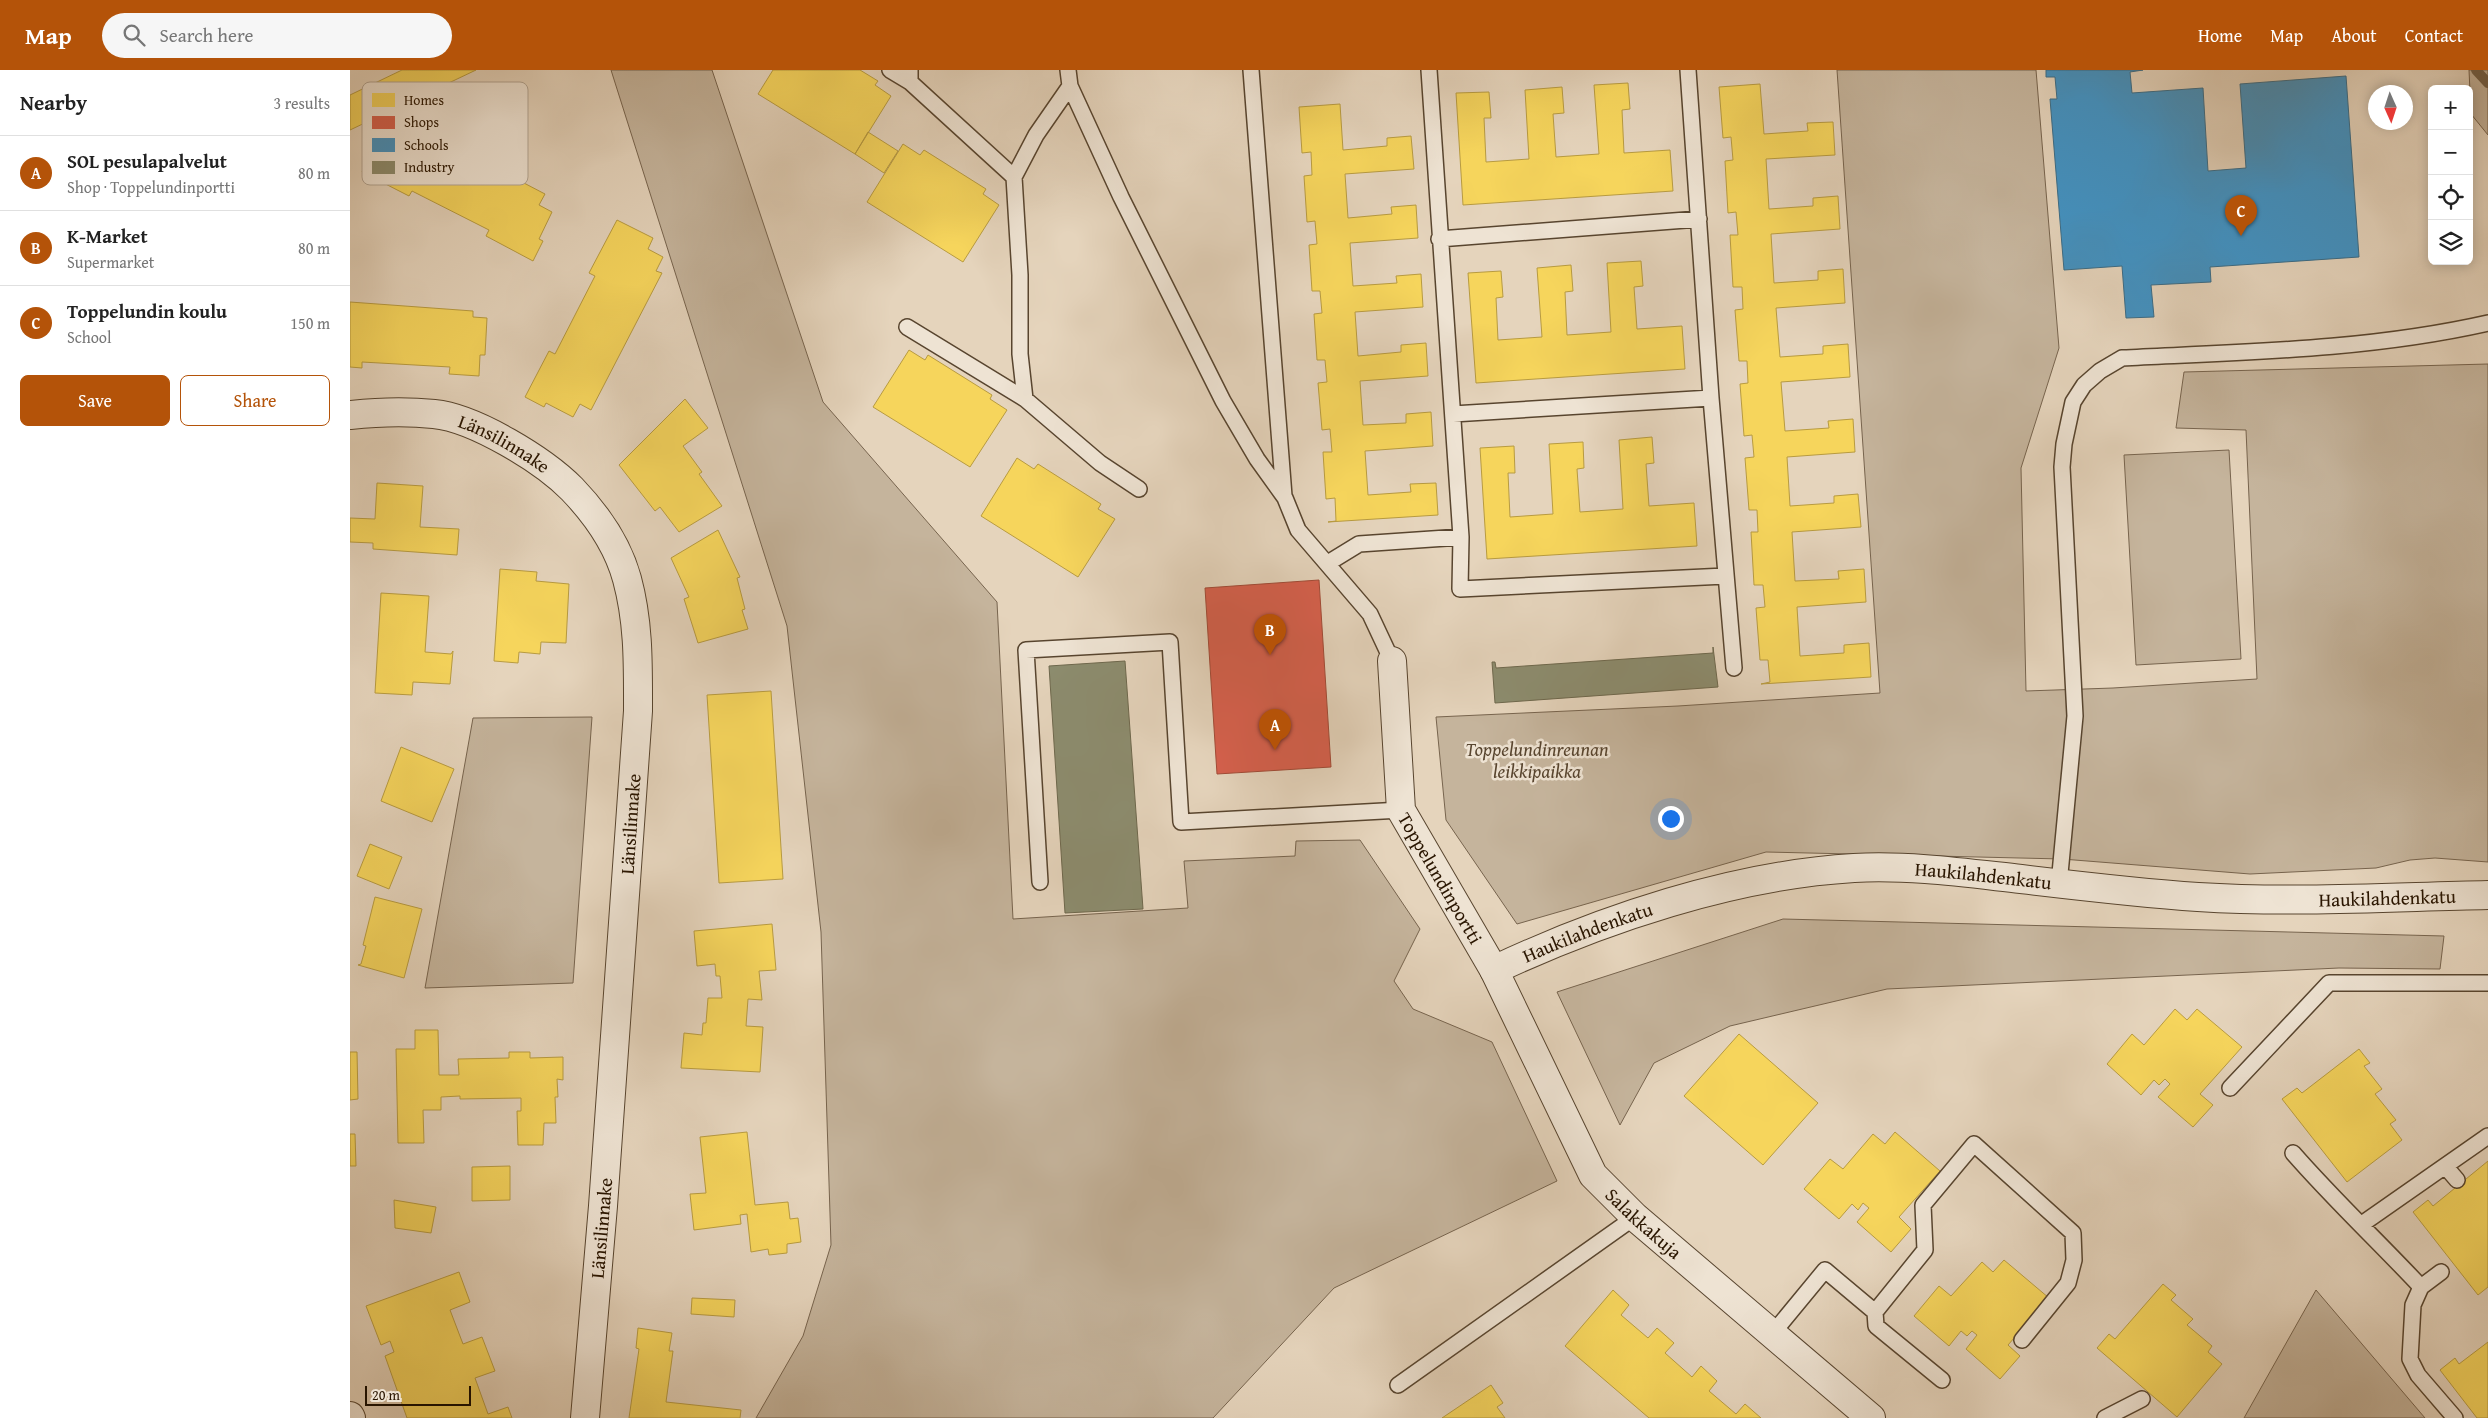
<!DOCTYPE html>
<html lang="en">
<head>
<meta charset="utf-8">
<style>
	:root { --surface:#fff; --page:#f6f6f6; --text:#222; --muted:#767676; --line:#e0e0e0; --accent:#b45309 }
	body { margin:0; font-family:"Gentium Book Plus",serif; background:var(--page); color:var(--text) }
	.controls { position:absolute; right:15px; top:15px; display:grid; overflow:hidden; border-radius:8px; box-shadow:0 2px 12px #0003 }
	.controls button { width:45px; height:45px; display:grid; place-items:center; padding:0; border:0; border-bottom:1px solid var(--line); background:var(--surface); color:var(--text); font:25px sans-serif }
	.compass { position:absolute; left:2018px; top:15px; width:45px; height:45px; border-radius:50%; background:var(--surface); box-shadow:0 2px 12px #0003; rotate:177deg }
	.scale { position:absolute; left:15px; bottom:12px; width:106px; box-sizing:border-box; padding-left:5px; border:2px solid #291500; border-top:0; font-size:14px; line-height:18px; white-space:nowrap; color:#291500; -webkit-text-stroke:4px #eee3d3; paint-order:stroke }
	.you { position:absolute; left:1320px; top:748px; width:18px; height:18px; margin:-12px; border:4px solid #fff; border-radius:50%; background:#1a73e8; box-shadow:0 0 0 8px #1a73e833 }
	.badge { display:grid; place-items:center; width:32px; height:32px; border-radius:50%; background:var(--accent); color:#fff; font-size:16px; font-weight:700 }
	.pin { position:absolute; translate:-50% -41px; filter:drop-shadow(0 1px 2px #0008) }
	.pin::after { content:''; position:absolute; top:26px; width:18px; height:15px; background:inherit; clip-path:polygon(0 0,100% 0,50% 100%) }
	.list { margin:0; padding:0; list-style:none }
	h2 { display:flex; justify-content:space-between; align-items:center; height:65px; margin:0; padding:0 20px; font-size:21px }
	h2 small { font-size:16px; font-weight:400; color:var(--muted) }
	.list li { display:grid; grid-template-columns:32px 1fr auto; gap:15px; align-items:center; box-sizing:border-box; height:75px; padding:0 20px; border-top:1px solid var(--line) }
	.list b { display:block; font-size:19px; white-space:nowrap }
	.list p { margin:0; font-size:16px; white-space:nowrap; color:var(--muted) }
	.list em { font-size:16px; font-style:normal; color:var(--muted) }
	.actions { display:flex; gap:10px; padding:15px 20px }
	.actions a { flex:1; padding:11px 0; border:1px solid var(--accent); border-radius:8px; text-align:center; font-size:18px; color:var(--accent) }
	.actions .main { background:var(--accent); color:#fff }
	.icon { flex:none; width:28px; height:28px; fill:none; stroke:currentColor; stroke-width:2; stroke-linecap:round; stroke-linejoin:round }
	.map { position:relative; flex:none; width:2138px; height:1348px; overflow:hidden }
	header { display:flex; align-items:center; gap:30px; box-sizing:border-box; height:70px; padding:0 25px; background:var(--accent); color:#fff }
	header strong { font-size:24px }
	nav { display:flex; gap:28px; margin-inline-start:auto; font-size:18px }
	.search { width:350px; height:45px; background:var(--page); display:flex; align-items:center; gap:12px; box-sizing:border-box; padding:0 18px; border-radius:28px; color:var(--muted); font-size:19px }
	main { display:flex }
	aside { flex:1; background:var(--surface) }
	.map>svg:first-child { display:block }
</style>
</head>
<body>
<header>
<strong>Map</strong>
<div class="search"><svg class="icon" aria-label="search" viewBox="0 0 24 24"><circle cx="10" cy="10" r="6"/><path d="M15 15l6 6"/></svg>Search here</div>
<nav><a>Home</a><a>Map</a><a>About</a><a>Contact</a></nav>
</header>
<main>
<aside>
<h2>Nearby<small>3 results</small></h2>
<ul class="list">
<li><span class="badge">A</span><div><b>SOL pesulapalvelut</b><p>Shop · Toppelundinportti</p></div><em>80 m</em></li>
<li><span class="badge">B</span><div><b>K-Market</b><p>Supermarket</p></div><em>80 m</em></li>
<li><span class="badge">C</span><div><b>Toppelundin koulu</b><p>School</p></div><em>150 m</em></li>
</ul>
<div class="actions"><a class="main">Save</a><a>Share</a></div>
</aside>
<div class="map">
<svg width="2138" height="1348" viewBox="0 0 2138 1348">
	<rect width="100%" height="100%" fill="#e5d4bc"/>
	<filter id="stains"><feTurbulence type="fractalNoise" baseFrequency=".004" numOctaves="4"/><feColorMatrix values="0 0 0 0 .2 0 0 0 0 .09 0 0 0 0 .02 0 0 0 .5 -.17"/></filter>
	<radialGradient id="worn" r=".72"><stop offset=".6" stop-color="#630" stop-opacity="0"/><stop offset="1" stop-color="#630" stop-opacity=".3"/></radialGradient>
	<path fill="#c5b49c" stroke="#77644e" d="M 261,0 L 362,0 L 473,332 L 647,532 L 663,849 L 838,838 L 834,791 L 945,786 L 946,771 L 1010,770 L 1070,859 L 1044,911 L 1063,939 L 1142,972 L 1207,1111 L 984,1218 L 863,1348 L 406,1348 L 453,1266 L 481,1175 L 471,862 L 437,556 Z
		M 1487,0 L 1686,0 L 1709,278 L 1671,398 L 1676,621 L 1763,618 L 1907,609 L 1896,360 L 1826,358 L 1834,302 L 2138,294 L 2138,792 L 2085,788 L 2060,790 L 2026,798 L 1900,804 L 1712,789 L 1416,782 L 1167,854 L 1096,750 L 1086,647 L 1328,636 L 1530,623 Z
		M 2119,0 L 2138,0 L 2138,65 L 2121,44 Z
		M 1879,380 L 1891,589 L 1786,595 L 1774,385 Z
		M 242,647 L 223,913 L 75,918 L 123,648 Z
		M 1433,849 L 2094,866 L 2090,899 L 1989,898 L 1537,919 L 1380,956 L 1304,993 L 1270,1055 L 1207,922 Z
		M 1966,1220 L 2075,1348 L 1894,1348 Z"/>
	<path fill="#f6d55c" stroke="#b89b40" d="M 52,0 L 126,0 L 0,60 L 0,25 Z
		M 423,0 L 510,0 L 528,11 L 525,15 L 541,26 L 505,84 L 408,24 Z
		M 1278,13 L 1280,39 L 1272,40 L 1274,83 L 1320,80 L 1323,121 L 1113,135 L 1106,23 L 1139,22 L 1141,48 L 1134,48 L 1136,92 L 1179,89 L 1175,20 L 1212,17 L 1214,43 L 1203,44 L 1206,87 L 1249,84 L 1244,15 Z
		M 1410,14 L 1414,64 L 1458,61 L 1457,53 L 1483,52 L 1485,85 L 1416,89 L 1419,139 L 1463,136 L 1463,128 L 1488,126 L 1490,159 L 1421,164 L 1424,213 L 1468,210 L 1468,201 L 1493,199 L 1495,233 L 1426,238 L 1430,287 L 1473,284 L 1473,276 L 1498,274 L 1500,307 L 1431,312 L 1435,361 L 1479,358 L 1478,351 L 1503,349 L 1505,382 L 1437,387 L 1440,436 L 1484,433 L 1484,426 L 1508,424 L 1511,457 L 1442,462 L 1445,511 L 1489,509 L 1488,501 L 1514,499 L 1516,532 L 1447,537 L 1450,586 L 1494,583 L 1494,575 L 1519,573 L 1521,607 L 1411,614 L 1420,612 L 1418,590 L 1410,590 L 1406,538 L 1415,537 L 1413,515 L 1404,515 L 1401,462 L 1408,462 L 1407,440 L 1399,440 L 1395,388 L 1404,387 L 1402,365 L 1394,366 L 1390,314 L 1398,313 L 1397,291 L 1389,291 L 1385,240 L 1393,239 L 1392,217 L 1383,217 L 1380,165 L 1388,165 L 1386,142 L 1378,143 L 1375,91 L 1383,90 L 1381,67 L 1373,68 L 1369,17 Z
		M 990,34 L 993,80 L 1037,76 L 1037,68 L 1061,66 L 1064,99 L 995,104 L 998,148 L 1042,144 L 1041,137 L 1066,135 L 1068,168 L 1000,173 L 1003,216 L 1047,213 L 1046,206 L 1071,204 L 1073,237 L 1005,242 L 1008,286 L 1051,282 L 1051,275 L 1076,273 L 1078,306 L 1010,311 L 1013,355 L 1056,353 L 1056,344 L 1081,342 L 1083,376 L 1015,381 L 1018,425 L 1061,422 L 1060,414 L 1086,413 L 1088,445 L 978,452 L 986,451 L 985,428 L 976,429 L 973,382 L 982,382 L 980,359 L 972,360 L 968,313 L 977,312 L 975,290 L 967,290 L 964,244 L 972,243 L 970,221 L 962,221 L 959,175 L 967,174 L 965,151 L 957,152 L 954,106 L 962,105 L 961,82 L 952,83 L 949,37 Z
		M 59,53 L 195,124 L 189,135 L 202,142 L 189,169 L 193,171 L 183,191 L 136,166 L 139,160 L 62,121 L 59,126 L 12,102 L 22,82 L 26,85 L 40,58 L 53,65 Z
		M 518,62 L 548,81 L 534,103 L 505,84 Z
		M 553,74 L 570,85 L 574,80 L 636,119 L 633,124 L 649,135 L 613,192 L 517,132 Z
		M 267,150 L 303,168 L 298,179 L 313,187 L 306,201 L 312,203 L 241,340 L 230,334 L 223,347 L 196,333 L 194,337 L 175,327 L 199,281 L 205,284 L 245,206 L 239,203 Z
		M 1291,191 L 1293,216 L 1284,217 L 1287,259 L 1332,256 L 1335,299 L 1126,313 L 1118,203 L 1151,201 L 1153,227 L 1146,228 L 1148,270 L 1192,267 L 1187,198 L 1221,195 L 1223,221 L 1215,222 L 1217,265 L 1261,262 L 1257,193 Z
		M 0,232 L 123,241 L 123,247 L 137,248 L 135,285 L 130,285 L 129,306 L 99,304 L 100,297 L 12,292 L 12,298 L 0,297 Z
		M 559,280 L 575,290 L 578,285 L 642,325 L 640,329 L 657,340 L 620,397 L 523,337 Z
		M 335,329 L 358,358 L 333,376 L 352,402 L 349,404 L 372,436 L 329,462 L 310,437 L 305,441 L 269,395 Z
		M 1302,367 L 1304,393 L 1296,394 L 1299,436 L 1344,433 L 1347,476 L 1137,489 L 1130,378 L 1164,376 L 1165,403 L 1158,403 L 1160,447 L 1203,444 L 1199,374 L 1233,372 L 1234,398 L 1227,399 L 1230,442 L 1273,439 L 1269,370 Z
		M 667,388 L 684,399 L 688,394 L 751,434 L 748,439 L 765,449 L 728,507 L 631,446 Z
		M 27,413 L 73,416 L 70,457 L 109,459 L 107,485 L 23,479 L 23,473 L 0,472 L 0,448 L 25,449 Z
		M 368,460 L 390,507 L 387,508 L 395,539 L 392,540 L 398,559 L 348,573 L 334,529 L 339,527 L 321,488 Z
		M 150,499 L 187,502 L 186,511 L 219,514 L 216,573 L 191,572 L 190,584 L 169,582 L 168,593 L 144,591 Z
		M 31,523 L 79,526 L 75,582 L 101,584 L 103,581 L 100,614 L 63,612 L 62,625 L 25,623 Z
		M 421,621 L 433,809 L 369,813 L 357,625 Z
		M 51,677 L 104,699 L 82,752 L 31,731 Z
		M 20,774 L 52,787 L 39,819 L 7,806 Z
		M 25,827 L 72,839 L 54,908 L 8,895 L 11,894 L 16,876 L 13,875 Z
		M 422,854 L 426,900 L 409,901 L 412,930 L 398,929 L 396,956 L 413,957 L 410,1002 L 331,998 L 334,963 L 352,965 L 353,953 L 356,953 L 358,928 L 372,928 L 370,906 L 366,906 L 365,894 L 347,896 L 344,861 Z
		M 1825,939 L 1837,950 L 1847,939 L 1892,977 L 1850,1024 L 1863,1035 L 1843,1057 L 1808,1027 L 1820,1014 L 1815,1009 L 1809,1015 L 1804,1010 L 1791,1025 L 1757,994 L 1782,964 L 1794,975 Z
		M 65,960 L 88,960 L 89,1005 L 109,1005 L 108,989 L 159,988 L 159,982 L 180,982 L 180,988 L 213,987 L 213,1010 L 207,1009 L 208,1027 L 205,1027 L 206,1053 L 194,1053 L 193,1075 L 168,1075 L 167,1041 L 171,1041 L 171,1028 L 110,1029 L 110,1026 L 91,1027 L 91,1040 L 73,1040 L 74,1073 L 48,1073 L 46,979 L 65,979 Z
		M 1389,964 L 1468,1033 L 1413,1095 L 1334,1026 Z
		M 2009,979 L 2020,993 L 2014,996 L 2032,1019 L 2025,1024 L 2046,1050 L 2040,1054 L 2052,1070 L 1997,1112 L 1932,1029 L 1947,1018 L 1952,1023 Z
		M 0,982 L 7,982 L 8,1029 L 0,1030 Z
		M 397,1062 L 405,1135 L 438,1132 L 440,1149 L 448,1148 L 451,1172 L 437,1174 L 437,1183 L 419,1185 L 418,1179 L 401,1182 L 397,1144 L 390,1145 L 391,1154 L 344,1160 L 340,1124 L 356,1123 L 350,1067 Z
		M 1545,1062 L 1590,1101 L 1549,1147 L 1561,1159 L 1541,1182 L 1507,1152 L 1519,1138 L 1513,1133 L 1508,1140 L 1502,1134 L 1489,1149 L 1454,1119 L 1480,1089 L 1493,1099 L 1523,1064 L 1535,1074 Z
		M 0,1064 L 5,1064 L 6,1096 L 0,1096 Z
		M 2138,1091 L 2138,1217 L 2128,1225 L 2063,1142 L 2078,1130 L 2083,1136 Z
		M 160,1096 L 160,1130 L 122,1131 L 122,1097 Z
		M 44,1130 L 86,1137 L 81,1163 L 45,1158 Z
		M 1654,1190 L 1699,1228 L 1658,1275 L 1670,1286 L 1650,1309 L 1616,1279 L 1627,1265 L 1622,1261 L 1617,1266 L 1611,1261 L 1599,1276 L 1564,1246 L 1589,1216 L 1601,1226 L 1632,1192 L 1643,1202 Z
		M 109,1202 L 120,1232 L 100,1240 L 113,1274 L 132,1267 L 145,1301 L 125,1308 L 138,1344 L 158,1337 L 162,1348 L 57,1348 L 35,1286 L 44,1282 L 40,1271 L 31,1275 L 16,1236 Z
		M 1813,1214 L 1826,1225 L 1821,1230 L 1843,1249 L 1837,1255 L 1862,1276 L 1858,1282 L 1872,1294 L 1827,1347 L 1747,1278 L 1759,1264 L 1765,1269 Z
		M 1263,1220 L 1279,1235 L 1271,1245 L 1298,1268 L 1307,1258 L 1324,1273 L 1315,1283 L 1342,1307 L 1351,1296 L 1367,1311 L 1359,1321 L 1386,1344 L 1395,1334 L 1411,1348 L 1299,1348 L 1215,1276 Z
		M 342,1228 L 385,1230 L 384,1247 L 341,1244 Z
		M 288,1258 L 322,1263 L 319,1281 L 323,1281 L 316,1332 L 391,1340 L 390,1348 L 279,1348 L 289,1279 L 286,1278 Z
		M 2138,1272 L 2138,1348 L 2127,1348 L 2090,1300 L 2105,1288 L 2109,1294 Z
		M 1141,1315 L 1153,1333 L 1147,1337 L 1155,1348 L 1092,1348 Z"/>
	<path fill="#d6604d" stroke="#a24a36" d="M 969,510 L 981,697 L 867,704 L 855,518 Z"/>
	<path fill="#4393c3" stroke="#3b6d88" d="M 1696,0 L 1793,0 L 1780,2 L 1782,23 L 1853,18 L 1858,101 L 1896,98 L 1890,14 L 1996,6 L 2009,187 L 1860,197 L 1861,212 L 1801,215 L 1804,247 L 1776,248 L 1772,196 L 1714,200 L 1700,29 L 1707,29 L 1705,7 L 1696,7 Z"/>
	<path fill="#8c8c6e" stroke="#6e684d" d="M 1363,577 L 1368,617 L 1145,633 L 1142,592 L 1145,592 L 1146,598 L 1363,583 Z
		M 775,591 L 793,839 L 715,843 L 699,596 Z"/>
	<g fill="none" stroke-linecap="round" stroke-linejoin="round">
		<path stroke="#73614a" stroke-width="10" d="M 2126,0 L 2138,13"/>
		<defs>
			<path id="lane" d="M 540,0 L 560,12
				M 560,0 L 560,12 L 664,107 L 670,205 L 670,284 L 675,329 L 750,393 L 789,419
				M 718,0 L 720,16 L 771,127 L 873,331 L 907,389 L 935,428 L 948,460 L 1020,544 L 1042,591
				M 901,0 L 934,426
				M 1079,0 L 1111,467 L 1110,519 L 1375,506
				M 1338,0 L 1361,328 L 1384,598
				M 664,107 L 686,65 L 720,16
				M 1089,169 L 1349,149
				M 557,257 L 675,329
				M 1103,344 L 1361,328
				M 978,493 L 1009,474 L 1111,467
				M 690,812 L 676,580 L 820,572 L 831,752 L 1051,740
				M 1709,814 L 1725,646 L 1712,397 L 1714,374 L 1723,332 L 1734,315 L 1750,301 L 1772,288 C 1894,282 2019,280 2138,253
				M 1880,1018 L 1979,913 L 2138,913
				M 1943,1083 C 1984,1130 2029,1172 2071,1217 L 2063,1235 L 2060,1289 L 2068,1305 L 2105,1348
				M 2095,1096 L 2107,1110
				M 2012,1154 L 2138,1066
				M 2071,1217 L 2091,1202
				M 1525,1242 L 1575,1180 L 1573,1135 L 1624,1074 L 1723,1163 L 1724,1190 L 1718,1213 L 1672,1270
				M 1423,1263 L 1475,1200 L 1525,1242 L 1526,1256 L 1592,1310
				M 1048,1315 L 1285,1147
				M 1755,1348 L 1792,1329"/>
			<g id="street">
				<path id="s1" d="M 0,345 C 27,342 57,341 84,344 C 125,348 193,390 222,419 C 246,444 268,476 277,509 C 289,553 288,596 288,641 L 253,1136 L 235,1348"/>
				<path id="s2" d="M 1042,591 L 1051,740 L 1144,900 L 1243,1105 L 1285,1147 L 1521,1348"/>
				<path id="s3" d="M 1144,900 C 1252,849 1384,805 1504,798 C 1560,795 1616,803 1671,809 C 1730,816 1789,823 1848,827 C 1944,833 2042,827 2138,825"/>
				<path d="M 0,1346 L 1,1348"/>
			</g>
		</defs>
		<use href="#lane" stroke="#58452f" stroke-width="18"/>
		<use href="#street" stroke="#58452f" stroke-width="30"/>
		<use href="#lane" stroke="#eee3d3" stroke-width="15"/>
		<use href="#street" stroke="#eee3d3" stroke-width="28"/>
	</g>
	<g text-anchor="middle" stroke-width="5" stroke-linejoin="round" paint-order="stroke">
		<g font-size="19" fill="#291500" stroke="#eee3d3">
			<text dy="7" stroke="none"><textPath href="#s1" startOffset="161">Länsilinnake</textPath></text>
			<text transform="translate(280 754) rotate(-86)" y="7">Länsilinnake</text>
			<text dy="7" stroke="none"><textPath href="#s3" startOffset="506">Haukilahdenkatu</textPath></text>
			<text dy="7" stroke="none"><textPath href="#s2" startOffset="228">Toppelundinportti</textPath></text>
			<text dy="7" stroke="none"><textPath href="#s3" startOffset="911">Haukilahdenkatu</textPath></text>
			<text dy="7" stroke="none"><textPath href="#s3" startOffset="101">Haukilahdenkatu</textPath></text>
			<text dy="7" stroke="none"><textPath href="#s2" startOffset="632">Salakkakuja</textPath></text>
			<text transform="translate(251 1158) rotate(-85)" y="7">Länsilinnake</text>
		</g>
		<g font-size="19" font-style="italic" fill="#58452f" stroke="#eee3d3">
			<text x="1187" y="686">Toppelundinreunan<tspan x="1187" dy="22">leikkipaikka</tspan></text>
		</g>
	</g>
	<rect x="12" y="12" width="166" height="103" rx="8" fill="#eee3d3" stroke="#b3a594" stroke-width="1"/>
	<rect x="22" y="23" width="23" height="14" fill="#f6d55c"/>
	<rect x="22" y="46" width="23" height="13" fill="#d6604d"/>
	<rect x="22" y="68" width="23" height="14" fill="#4393c3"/>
	<rect x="22" y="91" width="23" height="13" fill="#8c8c6e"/>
	<g font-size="14" fill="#291500">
		<text x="54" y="35">Homes</text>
		<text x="54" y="57">Shops</text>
		<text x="54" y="80">Schools</text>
		<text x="54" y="102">Industry</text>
	</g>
	<rect width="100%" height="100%" filter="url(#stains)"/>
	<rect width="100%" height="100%" fill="url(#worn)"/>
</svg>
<div class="controls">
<button>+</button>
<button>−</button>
<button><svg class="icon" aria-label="locate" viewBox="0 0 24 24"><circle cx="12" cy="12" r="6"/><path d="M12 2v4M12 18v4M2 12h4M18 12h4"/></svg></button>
<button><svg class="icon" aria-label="layers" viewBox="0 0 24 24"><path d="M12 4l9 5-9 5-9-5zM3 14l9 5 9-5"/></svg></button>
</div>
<svg class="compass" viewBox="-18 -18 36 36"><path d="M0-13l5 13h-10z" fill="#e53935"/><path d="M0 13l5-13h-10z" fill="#767676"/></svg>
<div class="scale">20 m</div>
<div class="you"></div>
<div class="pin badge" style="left:925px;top:680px">A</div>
<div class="pin badge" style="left:920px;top:585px">B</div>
<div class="pin badge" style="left:1891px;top:166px">C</div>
</div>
</main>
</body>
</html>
